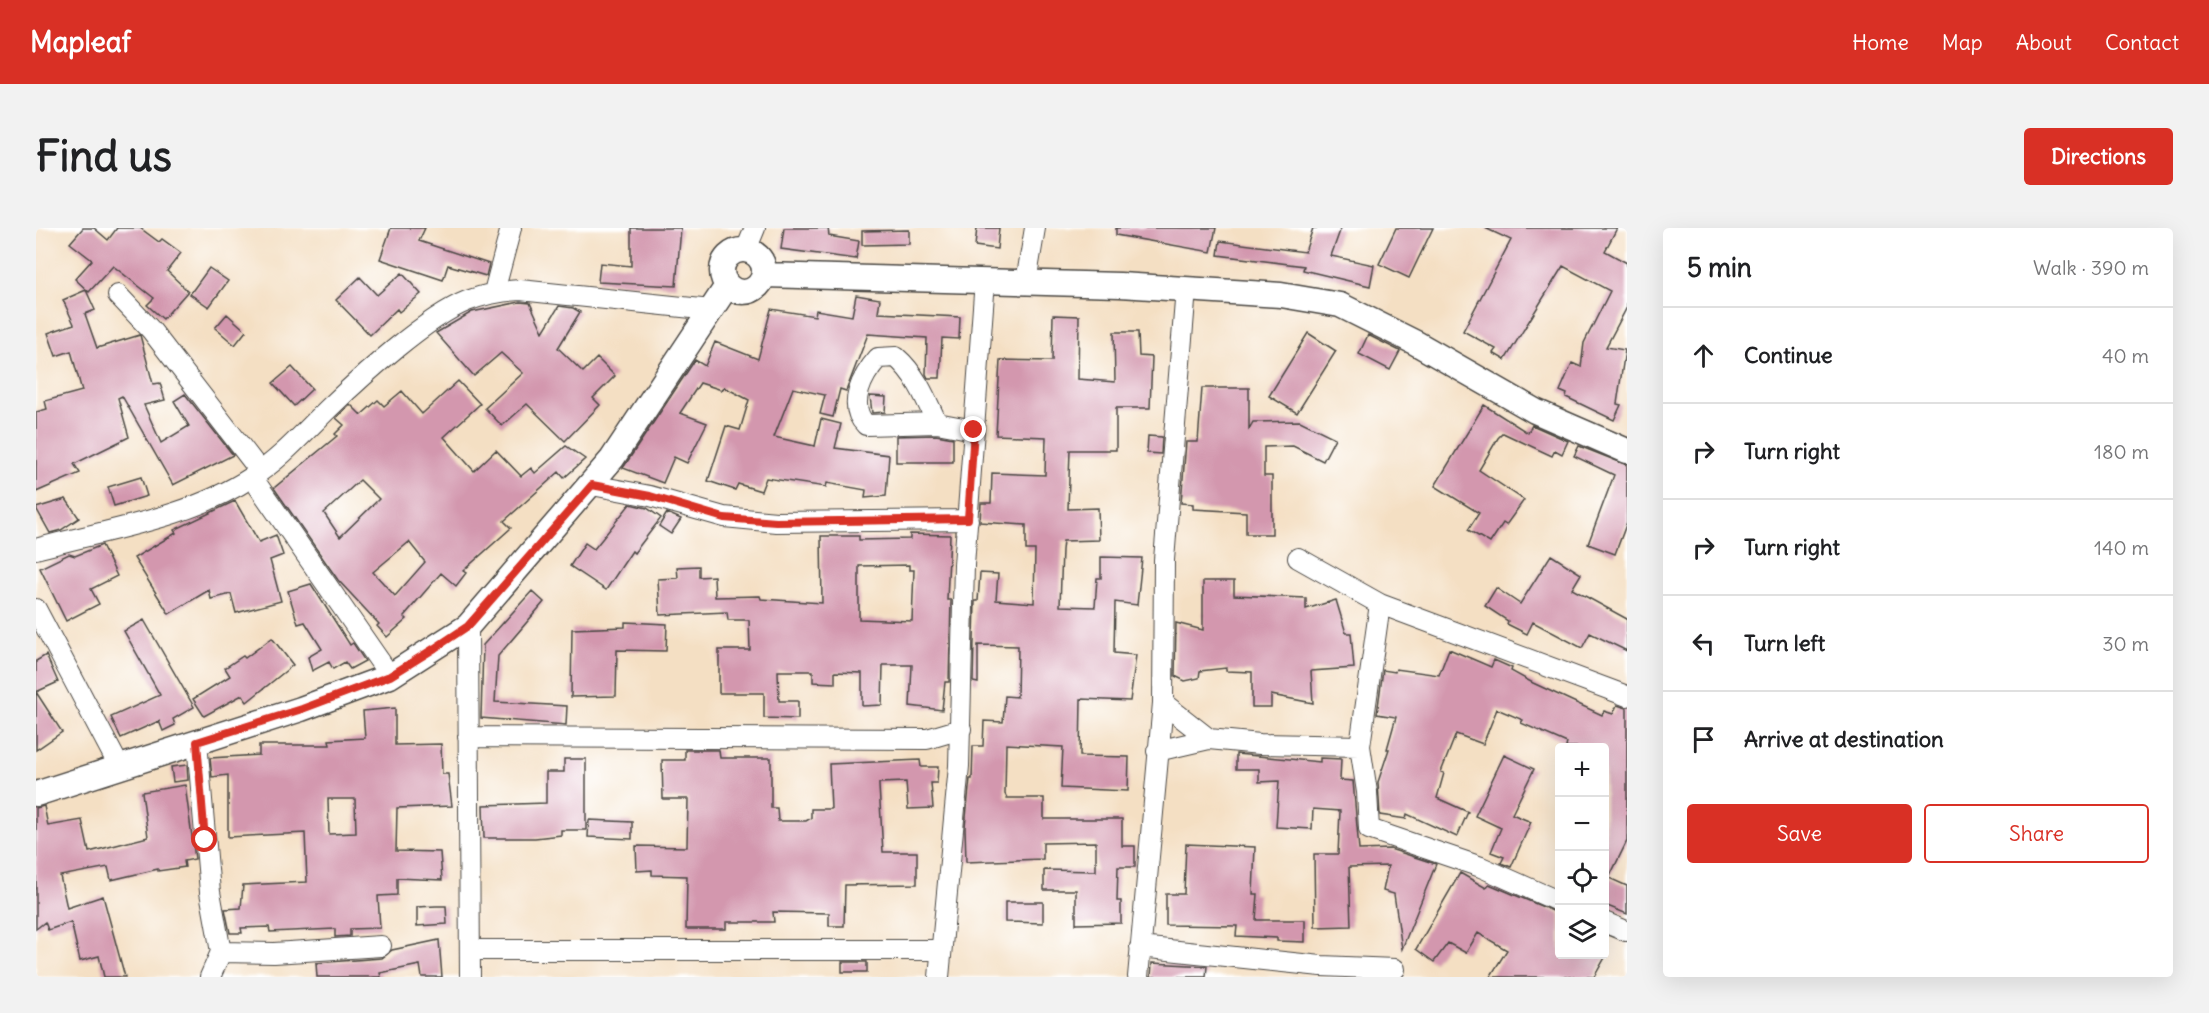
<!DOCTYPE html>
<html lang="en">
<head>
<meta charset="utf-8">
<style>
	:root { --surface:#fff; --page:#f2f2f2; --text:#202124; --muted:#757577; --line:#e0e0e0; --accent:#d93025 }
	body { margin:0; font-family:Delius,sans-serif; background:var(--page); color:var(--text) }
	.controls { position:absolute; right:18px; bottom:18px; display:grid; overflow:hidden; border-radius:6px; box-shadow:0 6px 24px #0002 }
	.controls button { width:54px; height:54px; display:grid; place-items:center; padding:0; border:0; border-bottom:2px solid var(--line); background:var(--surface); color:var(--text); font:30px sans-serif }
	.stop { position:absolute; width:18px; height:18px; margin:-14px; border:4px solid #d93025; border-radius:50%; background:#fff }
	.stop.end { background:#d93025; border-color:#fff; box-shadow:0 2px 6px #0008 }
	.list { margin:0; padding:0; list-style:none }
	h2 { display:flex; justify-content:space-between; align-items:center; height:78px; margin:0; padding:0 24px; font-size:26px }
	h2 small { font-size:20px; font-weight:400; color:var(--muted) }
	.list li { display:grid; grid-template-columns:39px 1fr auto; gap:18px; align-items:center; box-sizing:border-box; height:96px; padding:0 24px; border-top:2px solid var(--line) }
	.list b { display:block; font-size:22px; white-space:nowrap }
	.list em { font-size:20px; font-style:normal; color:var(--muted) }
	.actions { display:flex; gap:12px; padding:18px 24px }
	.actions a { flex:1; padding:14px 0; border:2px solid var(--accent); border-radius:6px; text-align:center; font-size:21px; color:var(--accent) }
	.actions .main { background:var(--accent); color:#fff }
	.icon { flex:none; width:33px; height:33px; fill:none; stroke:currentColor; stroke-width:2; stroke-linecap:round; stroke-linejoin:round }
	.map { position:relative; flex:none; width:1591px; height:749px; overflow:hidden; border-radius:6px }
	header { display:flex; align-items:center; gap:36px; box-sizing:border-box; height:84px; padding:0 30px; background:var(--accent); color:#fff }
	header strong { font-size:28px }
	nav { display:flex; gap:33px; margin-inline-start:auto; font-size:21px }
	.intro { display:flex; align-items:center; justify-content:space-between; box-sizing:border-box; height:144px; padding:0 36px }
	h1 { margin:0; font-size:42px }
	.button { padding:15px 27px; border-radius:6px; background:var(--accent); color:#fff; font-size:21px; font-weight:700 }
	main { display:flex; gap:36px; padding:0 36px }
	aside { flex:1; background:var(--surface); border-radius:6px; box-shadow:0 6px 24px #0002 }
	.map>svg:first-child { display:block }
</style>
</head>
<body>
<header>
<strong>Mapleaf</strong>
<nav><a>Home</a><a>Map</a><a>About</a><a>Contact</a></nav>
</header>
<div class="intro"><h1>Find us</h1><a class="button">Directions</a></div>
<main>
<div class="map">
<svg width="1591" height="749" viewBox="0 0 1591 749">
	<rect width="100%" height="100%" fill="#fff"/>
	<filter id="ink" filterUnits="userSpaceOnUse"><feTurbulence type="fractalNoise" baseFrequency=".0167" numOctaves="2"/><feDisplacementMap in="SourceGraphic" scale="12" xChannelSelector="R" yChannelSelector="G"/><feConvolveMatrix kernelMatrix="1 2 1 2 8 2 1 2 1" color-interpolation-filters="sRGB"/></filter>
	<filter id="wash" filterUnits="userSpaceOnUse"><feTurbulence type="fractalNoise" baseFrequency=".008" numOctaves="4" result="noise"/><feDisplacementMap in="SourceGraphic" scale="24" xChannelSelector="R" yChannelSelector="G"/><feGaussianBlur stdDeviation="1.35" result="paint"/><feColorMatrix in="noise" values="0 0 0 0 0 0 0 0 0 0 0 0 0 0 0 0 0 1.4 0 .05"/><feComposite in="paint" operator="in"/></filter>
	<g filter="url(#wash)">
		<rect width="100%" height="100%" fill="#f4dfc3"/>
		<g id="blocks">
			<path fill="#d397ae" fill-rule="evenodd" d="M 47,0 L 58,0 L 72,12 L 81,0 L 104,0 L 123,14 L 126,11 L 145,25 L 131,43 L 152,63 L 127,91 L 111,77 L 118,70 L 77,38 L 53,64 L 39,51 L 56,32 L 34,15 Z
				M 355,0 L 389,0 L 383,13 L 453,36 L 450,48 L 412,37 L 407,52 L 344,31 Z
				M 595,0 L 645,0 L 640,58 L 562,54 L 564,35 L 595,38 Z
				M 748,0 L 792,0 L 793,8 L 823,13 L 820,31 L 745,21 Z
				M 941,0 L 963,0 L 961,21 L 939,18 Z
				M 1080,0 L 1180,0 L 1175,24 L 1080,7 Z
				M 1277,0 L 1305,0 L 1295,28 L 1338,37 L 1334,58 L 1267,42 L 1268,38 L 1182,27 L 1184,13 L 1269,24 Z
				M 1360,0 L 1397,0 L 1373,50 L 1343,36 Z
				M 1449,0 L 1581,0 L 1569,23 L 1591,35 L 1591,79 L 1570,119 L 1589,122 L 1581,176 L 1585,177 L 1578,192 L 1530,169 L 1531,166 L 1524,163 L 1536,135 L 1545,139 L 1548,115 L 1574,63 L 1527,38 L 1469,132 L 1457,125 L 1460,121 L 1427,103 L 1475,12 Z
				M 873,2 L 873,16 L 826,17 L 826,3 Z
				M 173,40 L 192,53 L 173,79 L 154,66 Z
				M 366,45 L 385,66 L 363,84 L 361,81 L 334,107 L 300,72 L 324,49 L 341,67 Z
				M 50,62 L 59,82 L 49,86 L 61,120 L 104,107 L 117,156 L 124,155 L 129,172 L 108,177 L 125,215 L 153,198 L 138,173 L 149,166 L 197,227 L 137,257 L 86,168 L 82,170 L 93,209 L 38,236 L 44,245 L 0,264 L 0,184 L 11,181 L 9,173 L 46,163 L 35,123 L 20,128 L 12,105 L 38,96 L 27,72 Z
				M 820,67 L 844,71 L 842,85 L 924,89 L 923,111 L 906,110 L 904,150 L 892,150 L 890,146 L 891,110 L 832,106 L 810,163 L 804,161 L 797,189 L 784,186 L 789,167 L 757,160 L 738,209 L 779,218 L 785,191 L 805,196 L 799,220 L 853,227 L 850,268 L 829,270 L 830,262 L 791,255 L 790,259 L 730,250 L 725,263 L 702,256 L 699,262 L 672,253 L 690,198 L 704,202 L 713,172 L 688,159 L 686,162 L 664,155 L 644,185 L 671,195 L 651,235 L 638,229 L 627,255 L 587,240 L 659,132 L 669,138 L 679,114 L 722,131 L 735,81 L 779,88 L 780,82 L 816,88 Z
				M 484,74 L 494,75 L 507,104 L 523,78 L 537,80 L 544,84 L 522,120 L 547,144 L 561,130 L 579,148 L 557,170 L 564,177 L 529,213 L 491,176 L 466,198 L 449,180 L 487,145 L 465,125 L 438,148 L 400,105 L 436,84 Z
				M 191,86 L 210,103 L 199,117 L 179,100 Z
				M 1017,87 L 1043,88 L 1042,151 L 1079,154 L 1078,104 L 1102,104 L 1103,128 L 1116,129 L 1114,180 L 1080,180 L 1080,222 L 1034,222 L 1032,281 L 1062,280 L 1063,312 L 1027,313 L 1026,322 L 1024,378 L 1059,379 L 1061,350 L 1065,350 L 1065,329 L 1106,330 L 1101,377 L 1079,374 L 1078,425 L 1100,427 L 1094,473 L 1045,471 L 1044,528 L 1093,529 L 1092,563 L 1025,560 L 1027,519 L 970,516 L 969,566 L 971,570 L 1008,570 L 1008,591 L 1086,591 L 1086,618 L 1099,618 L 1099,639 L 1082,639 L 1081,673 L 1085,673 L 1085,695 L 1040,696 L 1040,662 L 1008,662 L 1008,642 L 1060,643 L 1060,614 L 1007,615 L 1007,631 L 930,634 L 929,599 L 934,551 L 936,551 L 937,518 L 947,518 L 948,493 L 967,494 L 969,468 L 981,469 L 982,418 L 942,417 L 942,455 L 937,454 L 939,373 L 942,373 L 944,345 L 962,346 L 960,372 L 998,375 L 999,322 L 990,322 L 990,297 L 944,294 L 945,275 L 955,275 L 956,245 L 1009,247 L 1010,209 L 960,207 L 964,132 L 1016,133 Z
				M 1272,105 L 1300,123 L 1261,185 L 1233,168 Z
				M 1332,107 L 1364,123 L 1354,142 L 1323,126 Z
				M 256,139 L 276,161 L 258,178 L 237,155 Z
				M 422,153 L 444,176 L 408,209 L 438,243 L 460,222 L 485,248 L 495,240 L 499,245 L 530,218 L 549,231 L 528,250 L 523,244 L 468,293 L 475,300 L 427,343 L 430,345 L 420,358 L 405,345 L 368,388 L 371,391 L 351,409 L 341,398 L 343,396 L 302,352 L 238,260 L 301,208 L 299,206 L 308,197 L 300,190 L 314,176 L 325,187 L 342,172 L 348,178 L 366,163 L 386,186 ZM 324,252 L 343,271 L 304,309 L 288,285 ZM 373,314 L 389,334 L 359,368 L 337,344 Z
				M 1166,160 L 1213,160 L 1213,201 L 1217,194 L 1264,193 L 1299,210 L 1287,233 L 1257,218 L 1228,219 L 1228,248 L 1236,248 L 1236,306 L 1210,306 L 1210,284 L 1157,281 L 1157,276 L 1145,275 L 1150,214 L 1162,214 Z
				M 834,168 L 850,169 L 849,184 L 836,185 Z
				M 1448,177 L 1492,205 L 1496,197 L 1532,213 L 1526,226 L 1519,222 L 1516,228 L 1467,205 L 1462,210 L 1443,242 L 1488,272 L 1470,297 L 1467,295 L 1454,315 L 1432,302 L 1443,285 L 1399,258 Z
				M 900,207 L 917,210 L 917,234 L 860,234 L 860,208 Z
				M 1112,208 L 1126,209 L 1125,226 L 1111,225 Z
				M 1543,218 L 1591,237 L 1591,294 L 1579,326 L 1552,316 L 1578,247 L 1538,228 Z
				M 105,249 L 111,268 L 78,278 L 72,259 Z
				M 30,271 L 43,290 L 25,302 L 14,305 L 0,280 Z
				M 199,273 L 223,314 L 240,307 L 247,327 L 234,332 L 245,373 L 200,385 L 195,366 L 175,371 L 173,362 L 133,386 L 98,330 L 140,305 L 138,302 Z
				M 594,276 L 611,280 L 625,290 L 598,325 L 596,323 L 570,362 L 534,338 L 549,315 L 558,321 Z
				M 631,285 L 645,291 L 635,306 L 623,298 Z
				M 874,306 L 914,307 L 911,372 L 915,372 L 913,454 L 909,454 L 906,482 L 874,478 L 876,437 L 847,437 L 846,477 L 826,478 L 826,445 L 799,444 L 799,455 L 777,454 L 777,443 L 742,443 L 743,473 L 762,473 L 762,491 L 728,490 L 728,465 L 683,465 L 683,422 L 714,422 L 713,392 L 692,392 L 691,384 L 624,387 L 622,351 L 642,350 L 641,339 L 663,338 L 663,349 L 678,348 L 679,369 L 724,368 L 725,371 L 786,375 L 785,308 L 823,308 L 823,312 L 874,311 ZM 873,337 L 873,342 L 878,342 L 876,393 L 823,391 L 823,338 Z
				M 66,317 L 81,348 L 55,361 L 63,376 L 30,393 L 4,340 L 33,326 L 39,328 Z
				M 1515,327 L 1545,346 L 1536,361 L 1591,391 L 1591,423 L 1554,405 L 1546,420 L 1497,394 L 1491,406 L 1471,396 L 1472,393 L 1449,378 L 1460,360 L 1484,376 Z
				M 1167,353 L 1198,353 L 1198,367 L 1270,370 L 1270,381 L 1300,372 L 1310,405 L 1315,405 L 1318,440 L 1275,443 L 1277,475 L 1235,467 L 1235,479 L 1216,479 L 1216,444 L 1190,443 L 1190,440 L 1164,443 L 1163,450 L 1149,453 L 1139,448 L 1140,395 L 1167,402 Z
				M 275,356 L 314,417 L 317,415 L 329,433 L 314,441 L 309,434 L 297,441 L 293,434 L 276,443 L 272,429 L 286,421 L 269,394 L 262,396 L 252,363 Z
				M 496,363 L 508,374 L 462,428 L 459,474 L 531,478 L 530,497 L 445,490 L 447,417 Z
				M 108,392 L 158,479 L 137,491 L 139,497 L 127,503 L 123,493 L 85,510 L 75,489 L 124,467 L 88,403 Z
				M 589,394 L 631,396 L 630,423 L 581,422 L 580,468 L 535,469 L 536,401 L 589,399 Z
				M 236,410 L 257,437 L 211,474 L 206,467 L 168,488 L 157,471 L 194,448 L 189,440 L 207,428 L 209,430 Z
				M 1413,421 L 1455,439 L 1458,432 L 1476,440 L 1475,443 L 1497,455 L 1566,487 L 1568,483 L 1577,486 L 1581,477 L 1591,480 L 1591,613 L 1573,650 L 1591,658 L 1591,686 L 1569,677 L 1569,519 L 1530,519 L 1531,515 L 1485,495 L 1487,492 L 1461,481 L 1447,516 L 1420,506 L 1405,544 L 1408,545 L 1401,570 L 1432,584 L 1421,609 L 1371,586 L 1370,591 L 1344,587 L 1342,554 L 1353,521 L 1351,521 L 1360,489 L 1341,486 L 1347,442 L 1359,444 L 1360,441 L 1403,447 Z
				M 10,427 L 22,454 L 0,464 L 0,433 Z
				M 0,464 L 26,504 L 0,522 Z
				M 359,480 L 359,517 L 405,516 L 406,546 L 412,546 L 416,578 L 361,580 L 360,623 L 404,624 L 406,652 L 361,650 L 361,667 L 342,668 L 344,700 L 314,701 L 314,708 L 299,709 L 299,701 L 234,704 L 233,699 L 205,700 L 206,705 L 194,705 L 189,681 L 205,680 L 207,657 L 271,654 L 269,605 L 192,609 L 192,547 L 176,549 L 174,530 L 223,527 L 223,517 L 294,517 L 293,512 L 329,510 L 327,483 ZM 292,571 L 319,571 L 320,605 L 293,606 Z
				M 649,522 L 683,522 L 684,530 L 735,530 L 735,580 L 741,580 L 742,593 L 770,593 L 775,590 L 775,581 L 795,581 L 793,536 L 884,532 L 885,539 L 902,539 L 901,555 L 895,555 L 897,580 L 872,581 L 870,554 L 843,555 L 843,558 L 847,624 L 881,624 L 881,656 L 809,657 L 808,698 L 793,698 L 793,685 L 737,684 L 738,694 L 690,694 L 690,701 L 650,701 L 651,648 L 616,647 L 616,642 L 601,643 L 600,618 L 651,619 L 652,571 L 627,571 L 626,532 L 649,532 Z
				M 1200,526 L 1284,534 L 1284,530 L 1305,531 L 1304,552 L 1317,553 L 1323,622 L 1354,621 L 1400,636 L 1366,721 L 1358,666 L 1347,663 L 1352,638 L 1313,639 L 1315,698 L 1279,699 L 1278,626 L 1302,626 L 1304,583 L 1277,581 L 1276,601 L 1240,599 L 1243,553 L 1223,554 L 1223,541 L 1200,541 Z
				M 1468,527 L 1498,541 L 1476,586 L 1495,594 L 1475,639 L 1465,635 L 1468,629 L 1455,624 L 1465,600 L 1439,588 Z
				M 528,531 L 550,531 L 550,602 L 525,602 L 525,607 L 499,610 L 448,610 L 447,577 L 510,575 L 510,544 L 528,544 Z
				M 151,537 L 152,552 L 137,554 L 135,539 Z
				M 149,557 L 159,631 L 148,633 L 149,639 L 122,643 L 122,641 L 75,652 L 72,639 L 24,648 L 31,680 L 67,668 L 89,749 L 68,749 L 63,728 L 44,733 L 35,694 L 12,702 L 9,694 L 0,701 L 0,580 L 8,578 L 12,598 L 46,592 L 53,624 L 112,609 L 106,564 Z
				M 553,592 L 596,594 L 596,611 L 552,609 Z
				M 1150,616 L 1219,619 L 1217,666 L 1222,666 L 1220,692 L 1269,692 L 1269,714 L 1241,713 L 1241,710 L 1200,708 L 1201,698 L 1130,697 L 1130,666 L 1148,666 Z
				M 1424,645 L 1450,660 L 1453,656 L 1524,686 L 1524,726 L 1571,726 L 1558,749 L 1454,749 L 1471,722 L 1442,705 L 1430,725 L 1412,715 L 1398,734 L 1380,721 Z
				M 969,674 L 1007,674 L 1007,695 L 969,694 Z
				M 400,678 L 410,678 L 411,696 L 381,698 L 381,679 Z
				M 403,712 L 406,749 L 386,749 L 384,737 L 344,745 L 345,749 L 281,749 L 280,735 L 346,730 L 356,722 Z
				M 806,734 L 831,734 L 831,744 L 806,744 Z
				M 1116,735 L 1171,738 L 1170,749 L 1115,749 Z"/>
		</g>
	</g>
	<g filter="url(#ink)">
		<use href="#blocks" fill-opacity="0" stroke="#494642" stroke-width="1.5"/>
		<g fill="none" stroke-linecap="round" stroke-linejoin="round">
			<defs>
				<path id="minor" d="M 710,22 L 719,0
					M 990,54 L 999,0
					M 458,64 L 475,0
					M 82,67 L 115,102 L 224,243
					M 901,195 C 890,171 880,146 860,129 L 842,130 C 827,147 810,177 830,197 L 901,195 L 938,202
					M 216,249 L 354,448
					M 556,257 L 614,268 L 688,289 L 740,294 L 932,292
					M 0,321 C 72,301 152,291 216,249 C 245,231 269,203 294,179 C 326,148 391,89 431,73 C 449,66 465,63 484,62 L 675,82
					M 1262,330 L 1344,376 L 1591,468
					M 1344,376 L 1324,518 L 1331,564 L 1333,601 L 1445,639 L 1524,674
					M 0,381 L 84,540
					M 432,398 L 434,749
					M 1127,475 L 1173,511
					M 432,509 L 891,511 L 925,501
					M 161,514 L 174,664 L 185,724 L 174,749
					M 1121,523 L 1173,511 L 1224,516 L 1324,518
					M 1568,694 L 1590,703
					M 1104,719 L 1285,738 L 1359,741
					M 434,722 L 905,722
					M 185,724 L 238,725 L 345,718
					M 903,749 L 923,538 L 928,337 L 949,52
					M 1102,749 L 1127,475 L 1128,332 L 1150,61"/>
				<path id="tertiary" d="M686 43a21 21 0 1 1 42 0a21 21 0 1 1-42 0Z
					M 728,47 L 1084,57 L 1245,67 L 1304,77 L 1380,115 L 1499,183 L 1591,223
					M 0,566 L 265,481 L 354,448 L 432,398 L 576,231 L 691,58"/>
			</defs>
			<use href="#minor" stroke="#494642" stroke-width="22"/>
			<use href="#tertiary" stroke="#494642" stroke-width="27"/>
			<use href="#minor" stroke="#fff" stroke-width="20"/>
			<use href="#tertiary" stroke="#fff" stroke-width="24"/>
		</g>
	</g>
	<g fill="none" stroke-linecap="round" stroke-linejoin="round" filter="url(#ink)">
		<path stroke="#d93025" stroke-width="8" d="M 169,612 L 161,514 L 266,481 L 354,448 L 399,420 L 432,398 L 556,257 L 614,268 L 688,290 L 740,294 L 932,291 L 938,202"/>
	</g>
</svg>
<div class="controls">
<button>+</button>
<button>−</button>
<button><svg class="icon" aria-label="locate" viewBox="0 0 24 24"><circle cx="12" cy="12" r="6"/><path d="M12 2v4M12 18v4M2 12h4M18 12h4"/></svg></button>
<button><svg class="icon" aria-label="layers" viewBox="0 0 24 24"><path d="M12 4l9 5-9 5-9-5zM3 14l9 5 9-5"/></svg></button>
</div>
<div class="stop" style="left:169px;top:612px"></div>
<div class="stop end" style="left:938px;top:202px"></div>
</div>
<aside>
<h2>5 min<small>Walk · 390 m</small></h2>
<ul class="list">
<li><svg class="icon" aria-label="ahead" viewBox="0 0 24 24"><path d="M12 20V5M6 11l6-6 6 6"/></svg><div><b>Continue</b></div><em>40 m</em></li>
<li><svg class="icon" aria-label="right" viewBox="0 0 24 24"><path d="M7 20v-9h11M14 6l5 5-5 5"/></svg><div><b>Turn right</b></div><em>180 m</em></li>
<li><svg class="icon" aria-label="right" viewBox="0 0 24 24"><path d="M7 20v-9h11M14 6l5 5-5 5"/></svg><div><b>Turn right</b></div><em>140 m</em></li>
<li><svg class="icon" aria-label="left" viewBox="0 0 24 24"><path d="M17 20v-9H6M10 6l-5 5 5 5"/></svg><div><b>Turn left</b></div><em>30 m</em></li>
<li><svg class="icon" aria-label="arrive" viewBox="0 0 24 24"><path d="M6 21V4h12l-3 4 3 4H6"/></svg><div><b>Arrive at destination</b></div></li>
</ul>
<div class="actions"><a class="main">Save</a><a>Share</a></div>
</aside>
</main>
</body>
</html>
